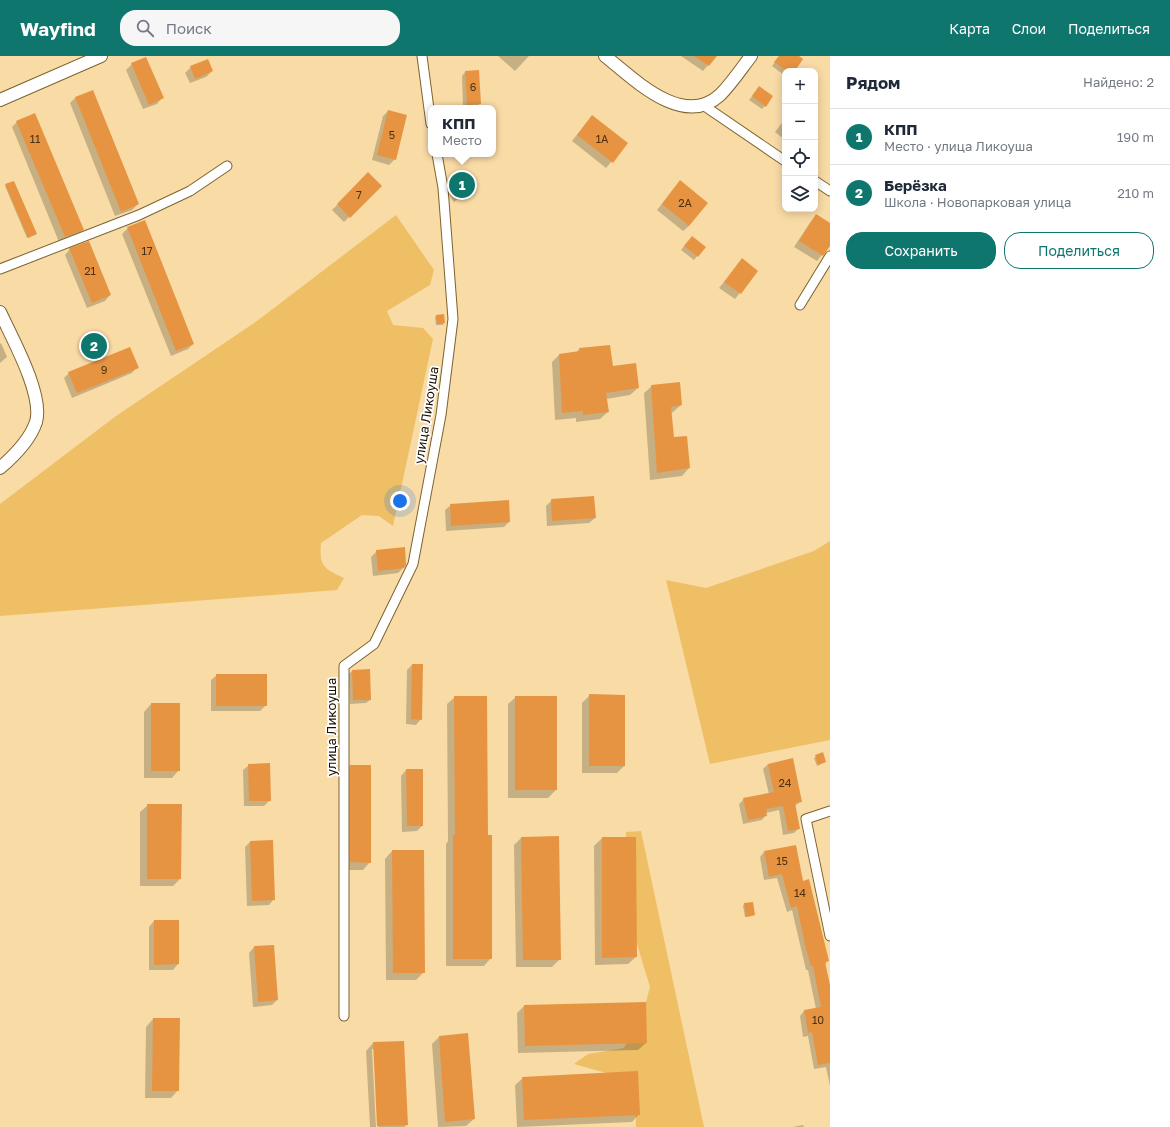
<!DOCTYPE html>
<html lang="ru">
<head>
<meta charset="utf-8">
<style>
	:root { --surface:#fff; --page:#f6f6f7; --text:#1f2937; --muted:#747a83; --line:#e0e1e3; --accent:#0f766e }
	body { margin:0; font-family:"Golos Text",sans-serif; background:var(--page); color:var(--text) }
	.controls { position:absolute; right:12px; top:12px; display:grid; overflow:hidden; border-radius:8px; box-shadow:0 2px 10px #0003 }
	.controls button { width:36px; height:36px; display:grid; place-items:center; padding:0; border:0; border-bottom:1px solid var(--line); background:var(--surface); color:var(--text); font:20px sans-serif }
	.you { position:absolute; left:400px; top:445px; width:14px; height:14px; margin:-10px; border:3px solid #fff; border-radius:50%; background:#1a73e8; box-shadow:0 0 0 6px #1a73e833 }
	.badge { display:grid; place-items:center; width:26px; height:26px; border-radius:50%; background:var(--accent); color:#fff; font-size:13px; font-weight:700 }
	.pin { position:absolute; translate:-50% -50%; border:2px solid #fff; box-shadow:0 1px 4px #0006 }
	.popup { position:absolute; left:428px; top:49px; width:68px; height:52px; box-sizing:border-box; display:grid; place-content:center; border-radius:8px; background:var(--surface); filter:drop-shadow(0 1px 3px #0005); font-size:13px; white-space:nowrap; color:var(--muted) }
	.popup b { font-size:15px; color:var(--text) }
	.popup::after { content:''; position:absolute; left:50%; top:100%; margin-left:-8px; border:8px solid transparent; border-top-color:var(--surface) }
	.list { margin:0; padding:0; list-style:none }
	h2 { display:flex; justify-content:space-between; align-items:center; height:52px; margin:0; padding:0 16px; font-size:17px }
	h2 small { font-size:13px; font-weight:400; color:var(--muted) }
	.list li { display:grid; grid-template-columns:26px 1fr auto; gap:12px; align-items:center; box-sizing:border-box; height:56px; padding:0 16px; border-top:1px solid var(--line) }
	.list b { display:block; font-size:15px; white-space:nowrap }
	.list p { margin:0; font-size:13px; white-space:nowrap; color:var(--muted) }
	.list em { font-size:13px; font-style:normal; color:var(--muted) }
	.actions { display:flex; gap:8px; padding:12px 16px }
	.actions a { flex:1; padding:9px 0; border:1px solid var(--accent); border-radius:16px; text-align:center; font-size:14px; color:var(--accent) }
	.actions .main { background:var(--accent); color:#fff }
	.icon { flex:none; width:22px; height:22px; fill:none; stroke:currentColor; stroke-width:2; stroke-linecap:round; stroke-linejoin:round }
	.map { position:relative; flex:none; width:830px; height:1071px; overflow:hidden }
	header { display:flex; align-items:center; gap:24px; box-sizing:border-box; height:56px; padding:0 20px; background:var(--accent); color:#fff }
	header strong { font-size:19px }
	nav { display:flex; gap:22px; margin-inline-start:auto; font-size:14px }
	.search { width:280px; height:36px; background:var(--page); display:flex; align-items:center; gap:10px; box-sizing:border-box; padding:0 14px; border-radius:16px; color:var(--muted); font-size:15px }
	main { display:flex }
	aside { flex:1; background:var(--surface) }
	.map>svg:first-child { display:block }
</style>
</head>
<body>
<header>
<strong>Wayfind</strong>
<div class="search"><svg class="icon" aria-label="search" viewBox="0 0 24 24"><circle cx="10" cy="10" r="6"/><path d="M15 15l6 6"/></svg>Поиск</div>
<nav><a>Карта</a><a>Слои</a><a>Поделиться</a></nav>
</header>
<main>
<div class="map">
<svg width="830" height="1071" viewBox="0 0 830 1071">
	<rect width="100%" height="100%" fill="#f9dba6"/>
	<path fill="#eebf65" d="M 396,159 L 434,214 L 430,229 L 387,255 L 393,269 L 423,272 L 433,283 L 393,470 L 379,460 L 362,459 L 321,487 C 319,509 323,513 344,522 L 337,534 L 0,560 L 0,448 L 116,360 L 257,265 Z
		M 830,485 L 830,684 L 710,708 L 666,524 L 706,532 L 814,495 Z
		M 641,775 L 704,1071 L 636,1071 L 635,1025 L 574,1008 L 588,998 L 624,992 L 646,946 L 650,931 L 627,855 L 626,776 Z"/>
	<path fill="#0003" d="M 498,0 L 529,0 L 515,15 Z
		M 681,0 L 716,0 L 703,15 Z
		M 779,0 L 797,0 L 796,11 L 801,15 L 785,15 L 785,20 L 772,10 Z
		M 132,8 L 162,42 L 157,48 L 143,53 L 126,14 Z
		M 191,11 L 212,15 L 206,21 L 190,27 L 185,17 Z
		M 478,15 L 480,47 L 477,51 L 463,52 L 462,20 L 465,16 Z
		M 759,31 L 765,50 L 762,53 L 749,44 Z
		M 76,41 L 138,148 L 132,154 L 115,160 L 70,47 Z
		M 388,55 L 395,103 L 389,109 L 372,104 L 383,60 Z
		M 785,63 L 785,84 L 775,76 Z
		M 17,66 L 83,174 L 77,179 L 59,186 L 12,71 Z
		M 587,66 L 627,87 L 606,112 L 572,85 Z
		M 368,118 L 380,130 L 344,166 L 332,154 Z
		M 6,129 L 36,178 L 34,179 L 27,182 L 5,130 Z
		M 449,129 L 470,133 L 454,146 L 446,133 Z
		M 675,131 L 689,170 L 683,175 L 657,154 Z
		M 817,159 L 830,168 L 830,188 L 817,205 L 794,191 L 811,165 Z
		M 128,172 L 193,288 L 188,293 L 171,300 L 122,178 Z
		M 688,185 L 704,191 L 694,204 L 681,194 Z
		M 70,193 L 110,239 L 105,245 L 87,252 L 65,199 Z
		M 742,204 L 757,215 L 735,243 L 719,232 Z
		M 436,260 L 444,267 L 443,269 L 436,269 L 435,261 Z
		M 1,287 L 7,301 L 0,307 L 0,288 Z
		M 579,293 L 612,311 L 638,332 L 630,339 L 606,343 L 608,356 L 600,363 L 576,366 L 576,362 L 555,364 L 552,306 L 560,298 L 576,297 Z
		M 137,311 L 132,317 L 72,342 L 64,322 L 69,317 Z
		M 652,330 L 681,349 L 673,356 L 671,357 L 673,382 L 689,412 L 682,420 L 650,424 L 644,337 Z
		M 552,444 L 595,462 L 589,467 L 547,470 L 546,450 Z
		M 451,449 L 509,466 L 504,471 L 446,475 L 445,454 Z
		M 377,495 L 403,512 L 398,517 L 373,520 L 371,501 Z
		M 412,609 L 421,663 L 416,669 L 406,668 L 407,614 Z
		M 352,615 L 370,644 L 366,647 L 350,648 L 349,618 Z
		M 217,619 L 266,649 L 260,655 L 211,655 L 211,624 Z
		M 590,639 L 624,710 L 617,717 L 582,717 L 582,647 Z
		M 455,641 L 491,902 L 484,910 L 446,910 L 446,788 L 448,785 L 447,648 Z
		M 516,641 L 556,641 L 556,734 L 548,742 L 508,742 L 508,648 Z
		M 151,648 L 179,714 L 172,722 L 144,722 L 144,656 Z
		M 822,698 L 825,706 L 817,710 L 814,702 Z
		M 768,708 L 801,745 L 795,750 L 799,772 L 794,777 L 783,779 L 779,754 L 766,757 L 766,759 L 762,764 L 743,768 L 739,748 L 744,743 L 769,738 L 763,713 Z
		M 249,709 L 270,744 L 264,750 L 244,750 L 243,714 Z
		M 350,710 L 370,806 L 363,814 L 343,814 L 343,717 Z
		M 406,714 L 422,770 L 417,775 L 402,776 L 401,720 Z
		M 148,749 L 180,823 L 173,830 L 140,830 L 140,756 Z
		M 521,782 L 560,903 L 552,911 L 516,911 L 514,789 Z
		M 602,782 L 635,782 L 636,901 L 628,908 L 595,909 L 594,790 Z
		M 272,785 L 274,843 L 269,849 L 247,850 L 245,791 L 250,786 Z
		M 392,795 L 424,916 L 416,924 L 386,924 L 385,803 Z
		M 764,796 L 802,826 L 828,905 L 825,908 L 830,935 L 830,1030 L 826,1011 L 814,1013 L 808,980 L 803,981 L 800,960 L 804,955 L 816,953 L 808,914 L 806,914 L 792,854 L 787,856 L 777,822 L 764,824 L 760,801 Z
		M 744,848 L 754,859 L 752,860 L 745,861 L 743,850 Z
		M 154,865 L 178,908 L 173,914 L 149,914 L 149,871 Z
		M 254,891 L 277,944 L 272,949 L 253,951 L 249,897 Z
		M 524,950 L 646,987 L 638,994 L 518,997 L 517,957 Z
		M 153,963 L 178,1034 L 171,1042 L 145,1042 L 146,971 Z
		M 439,981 L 474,1063 L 466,1070 L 438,1071 L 432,988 Z
		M 373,987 L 407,1069 L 404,1071 L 378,1071 L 374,993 L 372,993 L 376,1071 L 370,1071 L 366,995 Z
		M 523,1022 L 639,1058 L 632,1066 L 517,1071 L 515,1029 Z
		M 803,1069 L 804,1071 L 793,1071 Z"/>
	<path fill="#e79442" d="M 694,0 L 717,0 L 709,10 Z
		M 779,0 L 799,0 L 803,3 L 795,15 L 787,15 L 774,6 Z
		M 146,1 L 164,42 L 149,49 L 131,7 Z
		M 208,3 L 213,15 L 195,23 L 190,10 Z
		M 479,14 L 481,48 L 467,49 L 465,15 Z
		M 759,30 L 773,40 L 766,51 L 752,40 Z
		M 93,34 L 139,148 L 121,156 L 75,41 Z
		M 388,54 L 407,59 L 396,104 L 377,99 Z
		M 35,57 L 84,174 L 65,181 L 16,65 Z
		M 592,59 L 628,87 L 613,107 L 577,79 Z
		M 368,116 L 382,130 L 350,162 L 337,148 Z
		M 465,117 L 475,130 L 458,143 L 448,129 Z
		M 680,124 L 708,147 L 689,170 L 662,148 Z
		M 14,125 L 37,178 L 28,182 L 5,128 Z
		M 816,158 L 830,167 L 830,190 L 823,200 L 799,185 Z
		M 145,164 L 194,288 L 176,295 L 127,171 Z
		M 692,180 L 706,191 L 698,201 L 684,190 Z
		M 89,185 L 111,239 L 92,247 L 69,192 Z
		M 742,202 L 758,215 L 741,238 L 724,226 Z
		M 444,258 L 445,267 L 437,268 L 436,259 Z
		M 610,289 L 613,310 L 636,307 L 639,332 L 606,337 L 609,356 L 583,359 L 583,355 L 562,357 L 559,298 L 580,295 L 579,292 Z
		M 130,291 L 139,312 L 77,337 L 68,316 Z
		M 680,326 L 682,349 L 671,351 L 674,381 L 687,380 L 690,412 L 657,417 L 651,329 Z
		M 594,440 L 596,462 L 552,465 L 551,443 Z
		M 509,444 L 510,466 L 451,470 L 450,448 Z
		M 405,491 L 406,509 L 404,512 L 378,515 L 376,494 Z
		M 412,608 L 423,608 L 422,664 L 411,663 Z
		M 370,613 L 371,644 L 353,644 L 352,614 Z
		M 216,618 L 267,618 L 267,650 L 216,650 Z
		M 589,638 L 625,639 L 625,710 L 589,710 Z
		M 454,640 L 487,640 L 488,779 L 492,779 L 492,903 L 453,903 L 453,779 L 455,779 Z
		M 515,640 L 557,640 L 557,734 L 515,734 Z
		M 151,647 L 180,647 L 180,715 L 151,715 Z
		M 823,696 L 826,706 L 818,709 L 815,699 Z
		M 793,702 L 802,746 L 795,747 L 800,773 L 788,775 L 783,750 L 766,753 L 767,760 L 748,764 L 743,742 L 774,736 L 768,708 Z
		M 270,707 L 271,745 L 249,745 L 248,708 Z
		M 350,709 L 371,709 L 371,807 L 350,806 Z
		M 406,713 L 423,713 L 423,770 L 407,770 Z
		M 147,748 L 182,748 L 181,823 L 147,823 Z
		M 559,780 L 561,904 L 523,904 L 521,781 Z
		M 602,781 L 636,781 L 637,901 L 602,902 Z
		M 273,784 L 275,844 L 252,845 L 250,785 Z
		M 796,789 L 803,825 L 809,823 L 829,905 L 825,906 L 830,929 L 830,1007 L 818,1009 L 812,976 L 808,977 L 804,954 L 821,951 L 813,910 L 811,910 L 806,893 L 797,850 L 791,852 L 782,818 L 769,821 L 764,795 Z
		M 392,794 L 424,794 L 425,917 L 393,917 Z
		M 753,846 L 755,859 L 746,861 L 744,847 Z
		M 154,864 L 179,864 L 179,908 L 154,909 Z
		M 274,889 L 278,944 L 258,946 L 254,890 Z
		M 646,946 L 647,987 L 525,990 L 524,949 Z
		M 153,962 L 180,962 L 179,1035 L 152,1035 Z
		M 468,977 L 475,1063 L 445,1066 L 439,980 Z
		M 404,985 L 408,1069 L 377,1070 L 373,986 Z
		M 638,1015 L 640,1059 L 524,1064 L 522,1021 Z"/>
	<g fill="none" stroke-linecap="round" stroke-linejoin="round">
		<defs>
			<path id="minor" d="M 422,0 L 431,68
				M 703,49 L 785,105
				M 815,125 L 830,135
				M 0,213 L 139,159 L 190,135 L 227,110
				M 800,249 L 830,200
				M 830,755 L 806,763 L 830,880
				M 344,960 L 344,610 L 374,588 L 413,508 L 441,359 L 453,263 L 443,132 L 437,98"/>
			<path id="tertiary" d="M 605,0 C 634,23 683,73 720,39 C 732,27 741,13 751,0
				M 0,44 L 101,0
				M 0,256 C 12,282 44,339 36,366 C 30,384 14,400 0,412"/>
		</defs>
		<use href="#minor" stroke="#7d6330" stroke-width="11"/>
		<use href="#tertiary" stroke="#7d6330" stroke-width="14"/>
		<use href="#minor" stroke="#fff" stroke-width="9"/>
		<use href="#tertiary" stroke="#fff" stroke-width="12"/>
	</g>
	<g text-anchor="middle" stroke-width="3.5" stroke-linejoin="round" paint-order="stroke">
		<g font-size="11" fill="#4c3010">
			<text x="473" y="35">6</text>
			<text x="392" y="83">5</text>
			<text x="35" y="87">11</text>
			<text x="602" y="87">1А</text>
			<text x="359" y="143">7</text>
			<text x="685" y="151">2А</text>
			<text x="147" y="199">17</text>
			<text x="90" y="219">21</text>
			<text x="104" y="318">9</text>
			<text x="785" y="731">24</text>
			<text x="782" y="809">15</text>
			<text x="800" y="841">14</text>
			<text x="818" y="968">10</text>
		</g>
		<g font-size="13" fill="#190f00" stroke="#fff">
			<text transform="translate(426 359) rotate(-81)" y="5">улица Ликоуша</text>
			<text transform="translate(331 671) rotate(-90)" y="5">улица Ликоуша</text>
		</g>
	</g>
</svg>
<div class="controls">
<button>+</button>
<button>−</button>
<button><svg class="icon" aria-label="locate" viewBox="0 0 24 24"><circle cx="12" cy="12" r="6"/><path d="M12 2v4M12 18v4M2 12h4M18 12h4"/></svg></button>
<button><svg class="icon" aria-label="layers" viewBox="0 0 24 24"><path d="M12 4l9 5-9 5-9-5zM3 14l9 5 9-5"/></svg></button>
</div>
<div class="you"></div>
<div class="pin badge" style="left:462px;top:129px">1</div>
<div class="popup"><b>КПП</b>Место</div>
<div class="pin badge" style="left:94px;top:290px">2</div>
</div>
<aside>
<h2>Рядом<small>Найдено: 2</small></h2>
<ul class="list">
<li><span class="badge">1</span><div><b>КПП</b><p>Место · улица Ликоуша</p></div><em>190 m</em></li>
<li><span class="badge">2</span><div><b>Берёзка</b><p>Школа · Новопарковая улица</p></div><em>210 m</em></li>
</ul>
<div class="actions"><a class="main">Сохранить</a><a>Поделиться</a></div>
</aside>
</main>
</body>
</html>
